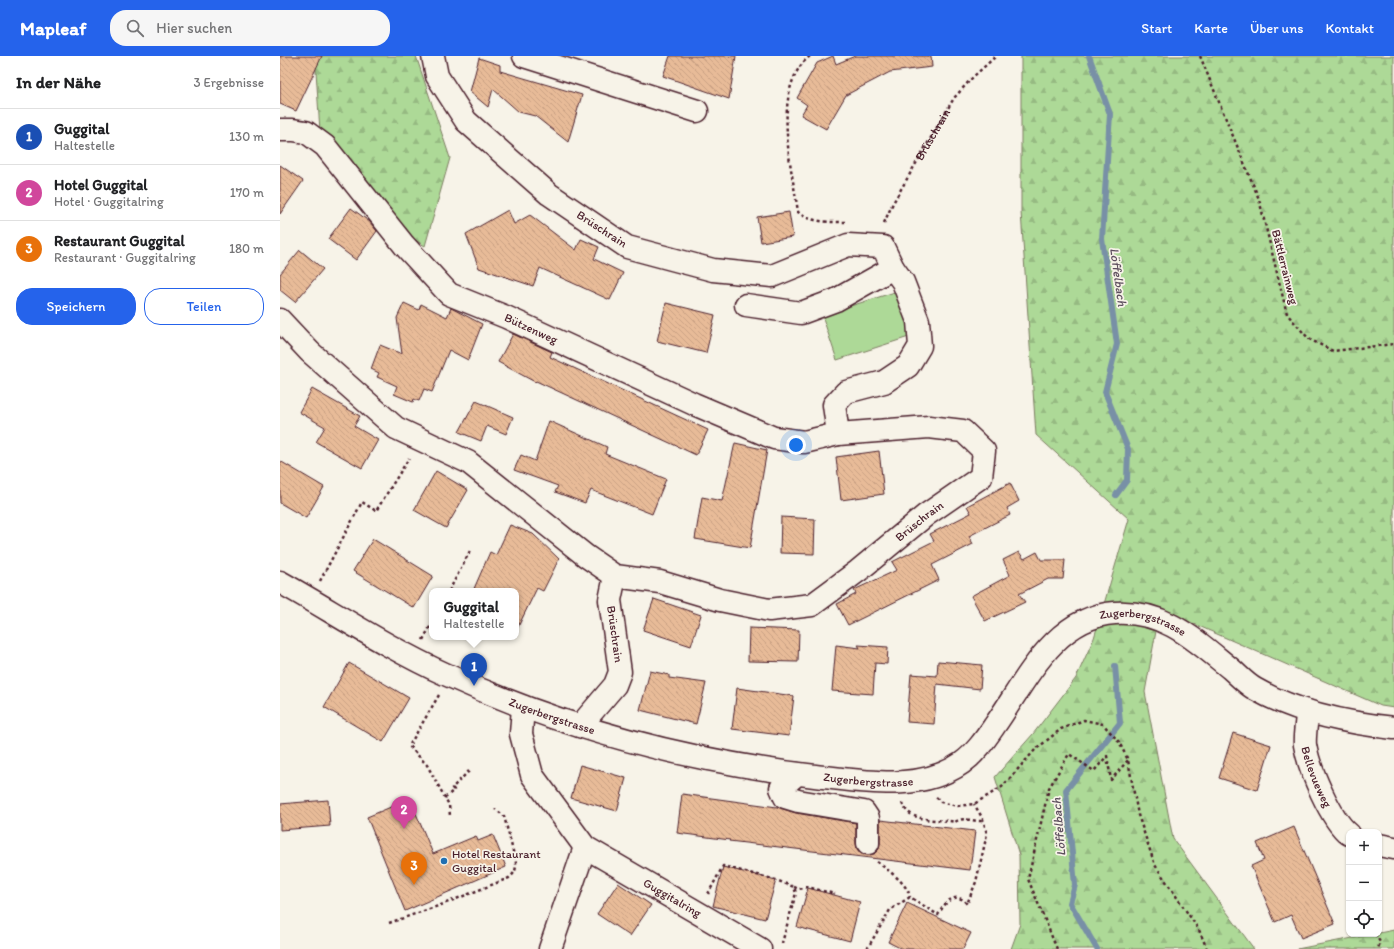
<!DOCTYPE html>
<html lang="de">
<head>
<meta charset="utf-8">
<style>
	:root { --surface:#fff; --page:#f6f6f6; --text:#202124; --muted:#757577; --line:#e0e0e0; --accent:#2563eb }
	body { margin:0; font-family:Itim,sans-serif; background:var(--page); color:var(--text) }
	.controls { position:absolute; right:12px; bottom:12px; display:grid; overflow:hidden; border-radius:8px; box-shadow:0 1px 3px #0004 }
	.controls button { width:36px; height:36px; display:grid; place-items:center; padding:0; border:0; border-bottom:1px solid var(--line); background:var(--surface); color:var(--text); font:20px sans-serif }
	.you { position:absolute; left:516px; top:389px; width:14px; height:14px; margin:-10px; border:3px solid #fff; border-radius:50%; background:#1a73e8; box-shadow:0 0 0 6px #1a73e833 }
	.badge { display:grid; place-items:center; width:26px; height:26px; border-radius:50%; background:var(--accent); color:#fff; font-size:13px; font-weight:700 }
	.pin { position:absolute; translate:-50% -33px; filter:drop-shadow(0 1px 2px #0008) }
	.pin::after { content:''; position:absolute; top:21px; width:14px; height:12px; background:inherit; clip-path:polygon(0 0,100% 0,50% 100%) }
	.popup { position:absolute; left:149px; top:532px; width:90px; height:52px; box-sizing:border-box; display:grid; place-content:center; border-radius:8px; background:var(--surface); filter:drop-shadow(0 1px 3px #0005); font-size:13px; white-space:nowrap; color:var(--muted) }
	.popup b { font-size:15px; color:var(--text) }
	.popup::after { content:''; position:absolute; left:50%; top:100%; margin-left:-8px; border:8px solid transparent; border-top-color:var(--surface) }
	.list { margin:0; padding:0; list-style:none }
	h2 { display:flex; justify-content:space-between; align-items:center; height:52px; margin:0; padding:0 16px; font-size:17px }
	h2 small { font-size:13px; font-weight:400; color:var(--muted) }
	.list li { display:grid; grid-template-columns:26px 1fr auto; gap:12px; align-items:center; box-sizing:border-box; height:56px; padding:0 16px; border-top:1px solid var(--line) }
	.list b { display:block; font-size:15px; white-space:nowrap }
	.list p { margin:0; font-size:13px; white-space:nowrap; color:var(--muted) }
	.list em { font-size:13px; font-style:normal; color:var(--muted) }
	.actions { display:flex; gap:8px; padding:12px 16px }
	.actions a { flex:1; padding:9px 0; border:1px solid var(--accent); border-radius:16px; text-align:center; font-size:14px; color:var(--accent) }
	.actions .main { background:var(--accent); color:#fff }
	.icon { flex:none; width:22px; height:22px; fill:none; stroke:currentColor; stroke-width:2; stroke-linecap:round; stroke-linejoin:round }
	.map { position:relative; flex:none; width:1114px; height:893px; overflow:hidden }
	header { display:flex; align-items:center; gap:24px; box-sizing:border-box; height:56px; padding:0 20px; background:var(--accent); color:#fff }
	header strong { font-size:19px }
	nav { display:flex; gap:22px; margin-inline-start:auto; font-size:14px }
	.search { width:280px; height:36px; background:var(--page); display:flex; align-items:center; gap:10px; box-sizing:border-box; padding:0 14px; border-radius:16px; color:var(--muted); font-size:15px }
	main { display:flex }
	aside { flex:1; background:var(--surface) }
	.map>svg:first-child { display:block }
</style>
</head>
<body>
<header>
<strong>Mapleaf</strong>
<div class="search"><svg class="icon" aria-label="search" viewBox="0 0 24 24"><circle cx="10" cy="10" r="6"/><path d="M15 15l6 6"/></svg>Hier suchen</div>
<nav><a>Start</a><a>Karte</a><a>Über uns</a><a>Kontakt</a></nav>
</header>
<main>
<aside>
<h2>In der Nähe<small>3 Ergebnisse</small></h2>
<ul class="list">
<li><span class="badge" style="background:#1a4fb4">1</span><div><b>Guggital</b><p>Haltestelle</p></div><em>130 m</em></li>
<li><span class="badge" style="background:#d1479c">2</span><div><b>Hotel Guggital</b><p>Hotel · Guggitalring</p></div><em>170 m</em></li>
<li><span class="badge" style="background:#e8710a">3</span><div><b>Restaurant Guggital</b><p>Restaurant · Guggitalring</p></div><em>180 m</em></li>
</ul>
<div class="actions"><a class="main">Speichern</a><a>Teilen</a></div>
</aside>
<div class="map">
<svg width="1114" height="893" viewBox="0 0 1114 893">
	<defs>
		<pattern id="forest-firs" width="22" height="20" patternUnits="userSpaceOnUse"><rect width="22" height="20" fill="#add997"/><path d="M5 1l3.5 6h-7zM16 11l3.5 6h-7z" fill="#96ba82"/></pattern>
		<pattern id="building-back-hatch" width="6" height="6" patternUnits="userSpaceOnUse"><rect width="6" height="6" fill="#e8bb98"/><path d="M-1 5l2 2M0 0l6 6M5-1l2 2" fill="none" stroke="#c8a083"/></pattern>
	</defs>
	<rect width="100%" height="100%" fill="#f7f3e8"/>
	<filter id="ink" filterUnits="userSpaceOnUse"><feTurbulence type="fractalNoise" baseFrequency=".025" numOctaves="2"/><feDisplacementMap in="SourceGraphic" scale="8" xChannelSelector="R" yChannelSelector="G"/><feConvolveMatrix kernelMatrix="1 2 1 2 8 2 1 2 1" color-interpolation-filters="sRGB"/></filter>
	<g filter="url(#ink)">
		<path fill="#add997" stroke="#7c7c61" d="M 618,235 L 632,280 L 557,304 L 542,259 Z"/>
		<path fill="url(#forest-firs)" stroke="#7c7c61" d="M 35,0 L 136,0 L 170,102 L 145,190 L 97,161 L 40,75 Z
			M 741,0 L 1114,0 L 1114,652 L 1101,650 L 880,553 L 865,636 L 893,783 L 974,893 L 731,893 L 740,868 L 739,799 L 715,721 L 753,678 L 796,622 L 814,582 L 849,463 L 756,379 L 741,156 Z
			M 1114,874 L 1114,893 L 1017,893 L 1093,878 L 1099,878 L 1099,877 Z"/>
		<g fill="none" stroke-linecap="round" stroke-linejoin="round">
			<path stroke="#7890a6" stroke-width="6" d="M 809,0 L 830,58 L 822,183 L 837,288 L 825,336 L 848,393 L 847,424 L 836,439
				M 817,893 L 790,847 L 795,829 L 786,734 L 840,667 L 835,610"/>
		</g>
		<path fill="url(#building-back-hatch)" stroke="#4a1f2b" d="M 0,0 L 42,0 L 16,55 L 0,48 Z
			M 390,0 L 456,0 L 449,43 L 383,20 Z
			M 553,0 L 556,8 L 575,0 L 651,0 L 652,11 L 610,16 L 566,39 L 546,73 L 521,59 L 527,49 L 517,42 L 537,7 Z
			M 199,2 L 220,9 L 220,15 L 302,39 L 288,86 L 255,60 L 239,56 L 213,33 L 208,51 L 190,36 Z
			M 0,109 L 23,125 L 0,158 Z
			M 71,152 L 90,166 L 97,175 L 76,204 L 48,183 Z
			M 228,154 L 234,168 L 250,159 L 296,194 L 301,183 L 319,191 L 314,203 L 343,217 L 330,244 L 260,212 L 253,230 L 199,212 L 186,178 Z
			M 509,156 L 513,181 L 481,186 L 477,161 Z
			M 20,194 L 43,213 L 15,246 L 0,234 L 0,218 Z
			M 124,247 L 139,254 L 141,248 L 167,261 L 171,252 L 202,268 L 188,304 L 169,294 L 152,336 L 144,333 L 139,345 L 134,343 L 133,346 L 114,338 L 117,330 L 97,321 L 99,317 L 91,313 L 100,289 L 122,298 L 117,262 Z
			M 386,247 L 435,259 L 426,297 L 377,285 Z
			M 233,278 L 272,296 L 270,301 L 428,374 L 416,399 L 256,325 L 255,326 L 218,306 Z
			M 32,333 L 80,360 L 74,370 L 98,384 L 82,412 L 36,386 L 45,371 L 19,356 Z
			M 196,345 L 233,361 L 226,378 L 207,370 L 201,385 L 179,376 Z
			M 269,365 L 327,391 L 325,398 L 386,423 L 372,458 L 311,434 L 305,447 L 275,436 L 278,430 L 234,414 L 241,399 L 255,405 Z
			M 455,387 L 487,394 L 470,492 L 415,483 L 422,441 L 442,445 Z
			M 599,395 L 604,438 L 561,444 L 556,401 Z
			M 0,405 L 44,431 L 26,462 L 0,447 Z
			M 156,415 L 188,434 L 166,472 L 134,454 Z
			M 730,427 L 739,445 L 727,452 L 730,459 L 689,480 L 693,488 L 652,509 L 659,524 L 568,569 L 557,548 L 576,538 L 574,534 L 617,514 L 612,506 L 654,485 L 650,478 L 691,457 L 687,450 Z
			M 501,461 L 535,463 L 534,498 L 500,497 Z
			M 230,469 L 253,478 L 279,503 L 263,535 L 257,532 L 236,575 L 236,535 L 193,535 L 210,496 L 216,499 Z
			M 93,483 L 153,520 L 134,552 L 73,515 Z
			M 739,496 L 744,503 L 757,496 L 761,504 L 785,504 L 783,523 L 768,523 L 739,538 L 745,546 L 705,565 L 691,540 L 730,519 L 723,504 Z
			M 374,543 L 421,559 L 411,590 L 363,574 Z
			M 469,572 L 519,574 L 518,606 L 468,605 Z
			M 556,589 L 580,592 L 578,589 L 608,591 L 607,608 L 595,607 L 593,638 L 552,635 Z
			M 658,605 L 702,609 L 700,633 L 657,628 L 654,668 L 627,666 L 631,618 L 657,620 Z
			M 69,607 L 129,642 L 103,686 L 44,651 Z
			M 370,615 L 389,619 L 389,622 L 426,627 L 416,668 L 360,654 Z
			M 457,632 L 514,640 L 509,680 L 452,673 Z
			M 953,677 L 991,689 L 977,734 L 939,722 Z
			M 300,709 L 346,722 L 337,755 L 291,742 Z
			M 402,738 L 497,751 L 516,757 L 576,767 L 576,787 L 577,793 L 581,798 L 588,799 L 594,798 L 599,793 L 600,787 L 600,764 L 695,775 L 690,814 L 449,785 L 450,784 L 397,777 Z
			M 130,743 L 153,798 L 196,780 L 198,785 L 213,779 L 226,811 L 125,855 L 87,761 Z
			M 48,744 L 50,770 L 0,774 L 0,748 Z
			M 1014,771 L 1055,868 L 1021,882 L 1011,859 L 995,866 L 971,810 L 984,804 L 977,787 Z
			M 443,811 L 496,824 L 485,863 L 433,850 Z
			M 338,827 L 371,849 L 350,880 L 317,858 Z
			M 528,832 L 580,846 L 570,885 L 517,871 Z
			M 627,847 L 691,877 L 683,893 L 622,893 L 608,886 Z"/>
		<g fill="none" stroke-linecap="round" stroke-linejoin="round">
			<defs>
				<g id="minor">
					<path d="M 244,0 L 417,55"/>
					<path id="s2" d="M 0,74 L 13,74 L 26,76 L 45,90 L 124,189 L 169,238 L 226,261 L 414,348 L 494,382 L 524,386 L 558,378"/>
					<path d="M 466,249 L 521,257 L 556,244 L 613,212"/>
					<path id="s3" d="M 0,264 L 30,296 L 116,372 L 188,406 L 306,500 L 335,520 L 380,526 L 440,544 L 489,554 L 532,549 L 578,515 L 646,459 L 701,421 L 704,395 L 683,375 L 649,371 L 558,378 L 554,349 L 566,336 L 604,326 L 628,310 L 640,290 L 638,265 L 623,226 L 613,212 L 603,191 L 568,189 L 492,220 L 433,214 L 347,191 L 269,138 L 186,65 L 157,20 L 153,0"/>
					<path id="s4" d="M 0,526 C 55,557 108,592 165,618 C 282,672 408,705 535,720 C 584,725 639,737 682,707 C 696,697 706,682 715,669 C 746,625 774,561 835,557 C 885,554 915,584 951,613 C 959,620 966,628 975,633 C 1017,657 1067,667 1114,672"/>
					<path id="s5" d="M 243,651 L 241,678 L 252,719 L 305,791 L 480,893"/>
					<path id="s6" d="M 1027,655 C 1027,666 1024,679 1025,689 C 1029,713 1051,764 1069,778"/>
					<path d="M 300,670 L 335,629 L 340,616 L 330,544 L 335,520"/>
					<path d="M 517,718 L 501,732 L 505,741 L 518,745 L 584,756 L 588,762 L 588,787"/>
					<path d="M 1099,789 L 1114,792"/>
					<path d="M 270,893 L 305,791"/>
				</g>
			</defs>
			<use href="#minor" stroke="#4a1f2b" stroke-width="25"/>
			<g stroke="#4a1f2b" stroke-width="2.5" stroke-dasharray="3 3" stroke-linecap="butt">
				<path d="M 530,0 C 490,32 512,112 518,156 C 530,167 551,166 565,166"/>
				<path d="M 920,0 L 979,143 L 1007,258 L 1029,283 L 1053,295 L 1114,288"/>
				<path id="s1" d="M 604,167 L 613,147 L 674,42 L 693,21 L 716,0"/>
				<path d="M 40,525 L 82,446 L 96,455 L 129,402"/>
				<path d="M 169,535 L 191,493"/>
				<path d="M 143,584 L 152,567"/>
				<path d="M 159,639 L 129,690 L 147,709 L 169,749 L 170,760"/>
				<path d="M 656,741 L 661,746 L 677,750 L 694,748 L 722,731 L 755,694 L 781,673 L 804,664 L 823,668 L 839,686 L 848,704 L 858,759 L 875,809 L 919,874 L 927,893"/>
				<path d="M 165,742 L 174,734 L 172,732 L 189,715"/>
				<path d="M 622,747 C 630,768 657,762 675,766 C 684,760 694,766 703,765"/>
				<path d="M 597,806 C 607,813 628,828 630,841"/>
				<path d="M 514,831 L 519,833 L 528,831 L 555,838"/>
				<path d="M 428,838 L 443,810 L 496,824 L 514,831 L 516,837 L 502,887"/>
				<path d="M 109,867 L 161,849 L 229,822 C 235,817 236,814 236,807 L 224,760 L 215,753"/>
				<path d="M 1095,878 L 1100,886 L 1098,893"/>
				<path d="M 587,893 L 610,854 L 630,841 L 658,859 C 664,848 675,833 687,848 L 696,826 L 707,778 L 703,763 L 694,748"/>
				<path d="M 777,893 L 748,823 L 769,732 L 789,698 L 814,715 L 827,700 L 831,724 L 848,704"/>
			</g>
			<use href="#minor" stroke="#f7f3e8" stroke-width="22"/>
		</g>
	</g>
	<circle fill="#1f6fb2" stroke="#f7f3e8" stroke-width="1.5" cx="164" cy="805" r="4"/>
	<g text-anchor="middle" stroke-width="3.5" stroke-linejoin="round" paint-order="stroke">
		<g font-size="12" fill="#4a1f2b" stroke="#f7f3e8">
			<text dy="4" stroke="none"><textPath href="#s1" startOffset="101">Brüschrain</textPath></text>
			<text transform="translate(322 173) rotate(33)" y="4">Brüschrain</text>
			<text transform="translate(1005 211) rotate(76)" y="4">Bättlerrainweg</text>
			<text dy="4" stroke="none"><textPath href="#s2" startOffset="332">Bützenweg</textPath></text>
			<text dy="4" stroke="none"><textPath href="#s3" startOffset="762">Brüschrain</textPath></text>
			<text dy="4" stroke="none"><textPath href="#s4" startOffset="976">Zugerbergstrasse</textPath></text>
			<text transform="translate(335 578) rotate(82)" y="4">Brüschrain</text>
			<text dy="4" stroke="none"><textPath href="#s4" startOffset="304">Zugerbergstrasse</textPath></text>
			<text dy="4" stroke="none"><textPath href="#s6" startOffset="68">Bellevueweg</textPath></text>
			<text dy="4" stroke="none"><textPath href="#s4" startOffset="628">Zugerbergstrasse</textPath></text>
			<text dy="4" stroke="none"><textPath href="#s5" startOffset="260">Guggitalring</textPath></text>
		</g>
		<g font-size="12" fill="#4a1f2b" stroke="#f7f3e8" text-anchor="start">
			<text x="172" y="802">Hotel Restaurant<tspan x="172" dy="14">Guggital</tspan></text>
		</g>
		<g font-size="13" font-style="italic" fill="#5d4e5e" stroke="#f7f3e8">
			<text transform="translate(839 221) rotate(82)" y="5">Löffelbach</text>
			<text transform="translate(778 771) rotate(-95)" y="5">Löffelbach</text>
		</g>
	</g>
</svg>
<div class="controls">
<button>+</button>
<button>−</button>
<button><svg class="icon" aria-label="locate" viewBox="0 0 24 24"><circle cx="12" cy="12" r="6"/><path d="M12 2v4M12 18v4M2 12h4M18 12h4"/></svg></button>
</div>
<div class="you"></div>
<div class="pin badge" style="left:194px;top:630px;background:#1a4fb4">1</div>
<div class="popup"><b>Guggital</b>Haltestelle</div>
<div class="pin badge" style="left:124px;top:773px;background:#d1479c">2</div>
<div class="pin badge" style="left:134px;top:829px;background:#e8710a">3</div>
</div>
</main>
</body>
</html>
